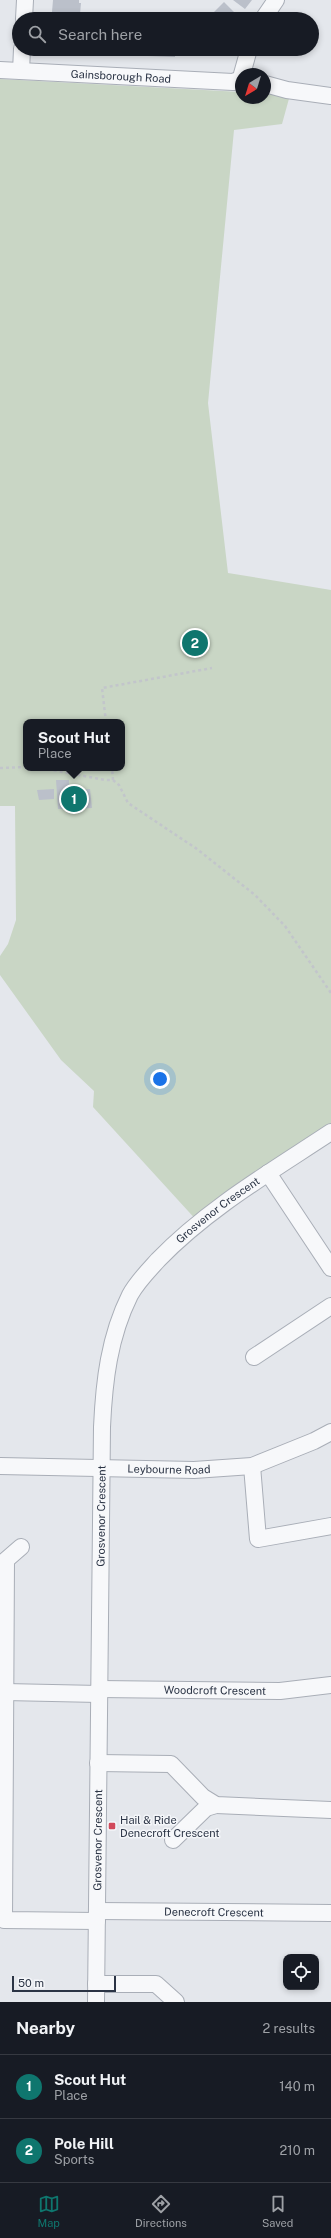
<!DOCTYPE html>
<html lang="en">
<head>
<meta charset="utf-8">
<style>
	:root { --surface:#171b24; --page:#20242c; --text:#f1f3f6; --muted:#9ea1a6; --line:#363941; --accent:#0f766e }
	body { margin:0; font-family:"Public Sans",sans-serif; background:var(--page); color:var(--text) }
	.controls { position:absolute; right:12px; bottom:12px; display:grid; overflow:hidden; border-radius:8px; box-shadow:0 2px 6px #0003 }
	.controls button { width:36px; height:36px; display:grid; place-items:center; padding:0; border:0; border-bottom:1px solid var(--line); background:var(--surface); color:var(--text); font:20px sans-serif }
	.compass { position:absolute; left:235px; top:68px; width:36px; height:36px; border-radius:50%; background:var(--surface); box-shadow:0 2px 6px #0003; rotate:218deg }
	.scale { position:absolute; left:12px; bottom:10px; width:104px; box-sizing:border-box; padding-left:4px; border:2px solid #2b3445; border-top:0; font-size:11px; line-height:14px; white-space:nowrap; color:#2b3445; -webkit-text-stroke:3px #f4f6f9; paint-order:stroke }
	.you { position:absolute; left:160px; top:1079px; width:14px; height:14px; margin:-10px; border:3px solid #fff; border-radius:50%; background:#1a73e8; box-shadow:0 0 0 6px #1a73e833 }
	.badge { display:grid; place-items:center; width:26px; height:26px; border-radius:50%; background:var(--accent); color:#fff; font-size:13px; font-weight:700 }
	.pin { position:absolute; translate:-50% -50%; border:2px solid #fff; box-shadow:0 1px 4px #0006 }
	.popup { position:absolute; left:23px; top:719px; width:102px; height:52px; box-sizing:border-box; display:grid; place-content:center; border-radius:8px; background:var(--surface); filter:drop-shadow(0 1px 3px #0005); font-size:13px; white-space:nowrap; color:var(--muted) }
	.popup b { font-size:15px; color:var(--text) }
	.popup::after { content:''; position:absolute; left:50%; top:100%; margin-left:-8px; border:8px solid transparent; border-top-color:var(--surface) }
	.list { margin:0; padding:0; list-style:none }
	h2 { display:flex; justify-content:space-between; align-items:center; height:52px; margin:0; padding:0 16px; font-size:17px }
	h2 small { font-size:13px; font-weight:400; color:var(--muted) }
	.list li { display:grid; grid-template-columns:26px 1fr auto; gap:12px; align-items:center; box-sizing:border-box; height:64px; padding:0 16px; border-top:1px solid var(--line) }
	.list b { display:block; font-size:15px; white-space:nowrap }
	.list p { margin:0; font-size:13px; white-space:nowrap; color:var(--muted) }
	.list em { font-size:13px; font-style:normal; color:var(--muted) }
	.icon { flex:none; width:22px; height:22px; fill:none; stroke:currentColor; stroke-width:2; stroke-linecap:round; stroke-linejoin:round }
	.map { position:relative; flex:none; width:331px; height:2002px; overflow:hidden }
	.search { position:absolute; background:var(--surface); box-shadow:0 2px 6px #0003; left:12px; right:12px; top:12px; height:44px; display:flex; align-items:center; gap:10px; box-sizing:border-box; padding:0 14px; border-radius:22px; color:var(--muted); font-size:15px }
	.sheet { height:180px; background:var(--surface) }
	nav { display:flex; justify-content:space-around; align-items:center; box-sizing:border-box; height:56px; border-top:1px solid var(--line); background:var(--surface); font-size:11px; color:var(--muted) }
	nav a { display:grid; justify-items:center; gap:2px }
	nav .on { color:var(--accent) }
	.map>svg:first-child { display:block }
</style>
</head>
<body>
<div class="map">
<svg width="331" height="2002" viewBox="0 0 331 2002">
	<rect width="100%" height="100%" fill="#e4e7ec"/>
	<path fill="#c9d6c5" fill-rule="evenodd" d="M 0,79 L 241,92 L 241,98 L 265,98 L 265,94 L 290,95 L 282,124 L 234,130 L 208,403 L 228,573 L 331,590 L 331,1131 L 199,1223 L 93,1107 L 94,1091 L 61,1060 L 0,975 L 0,956 L 8,944 L 16,920 L 15,806 L 0,806 ZM 26,722 L 122,722 L 122,768 L 26,768 Z"/>
	<path fill="#bbc0ca" d="M 53,0 L 79,0 L 79,3 L 81,3 L 80,14 L 52,12 Z
		M 233,0 L 252,0 L 245,9 Z
		M 224,2 L 237,15 L 232,19 L 207,19 Z
		M 81,49 L 143,49 L 143,56 L 81,52 Z
		M 149,49 L 175,49 L 175,57 L 148,56 Z
		M 56,780 L 69,780 L 69,791 L 90,789 L 92,808 L 58,809 Z
		M 54,789 L 54,799 L 39,800 L 37,790 Z"/>
	<g fill="none" stroke-linecap="round" stroke-linejoin="round">
		<defs>
			<g id="minor">
				<path d="M 24,19 L 25,0"/>
				<path d="M 263,19 L 276,0"/>
				<path id="s1" d="M 0,70 L 233,82 L 241,79"/>
				<path d="M 21,71 L 22,49"/>
				<path d="M 242,74 L 249,49"/>
				<path d="M 265,84 L 287,90 L 331,96"/>
				<path d="M 268,1173 L 331,1268"/>
				<path d="M 254,1357 L 331,1306"/>
				<path id="s2" d="M 0,1466 L 194,1470 L 252,1466 L 314,1441 L 331,1432"/>
				<path d="M 252,1466 L 258,1539 L 331,1526"/>
				<path d="M 21,1547 L 6,1560 L 4,1920 L 97,1921"/>
				<path id="s3" d="M 99,1689 L 280,1691 L 331,1685"/>
				<path d="M 5,1692 L 99,1694"/>
				<path d="M 98,1763 L 171,1764 L 203,1797 L 216,1805 L 331,1810"/>
				<path d="M 173,1840 L 206,1808 L 216,1805"/>
				<path id="s4" d="M 97,1911 L 331,1913"/>
				<path d="M 96,1984 L 156,1984 L 176,2002"/>
				<path id="s5" d="M 96,2002 L 102,1427 C 104,1382 109,1337 130,1295 C 137,1282 148,1271 158,1260 C 207,1209 272,1171 331,1132"/>
			</g>
		</defs>
		<use href="#minor" stroke="#a9aeb7" stroke-width="18"/>
		<path stroke="#c2c5cb" stroke-width="2.5" stroke-dasharray="3 3" stroke-linecap="butt" d="M 106,722 L 102,688 L 212,668
			M 0,768 L 26,767
			M 42,768 L 105,780 L 113,780 L 112,768
			M 113,780 L 119,785 L 128,803 L 197,849 L 255,895 L 285,926 L 331,993"/>
		<use href="#minor" stroke="#f7f8fa" stroke-width="16"/>
	</g>
	<rect fill="#d1495b" stroke="#f4f6f9" stroke-width="1.5" x="108" y="1822" width="8" height="8" rx="2"/>
	<g text-anchor="middle" stroke-width="3" stroke-linejoin="round" paint-order="stroke">
		<g font-size="11" fill="#2b3445" stroke="#f4f6f9">
			<text dy="4" stroke="none"><textPath href="#s1" startOffset="121">Gainsborough Road</textPath></text>
			<text dy="4" stroke="none"><textPath href="#s5" startOffset="834">Grosvenor Crescent</textPath></text>
			<text dy="4" stroke="none"><textPath href="#s2" startOffset="169">Leybourne Road</textPath></text>
			<text dy="4" stroke="none"><textPath href="#s5" startOffset="486">Grosvenor Crescent</textPath></text>
			<text dy="4" stroke="none"><textPath href="#s3" startOffset="116">Woodcroft Crescent</textPath></text>
			<text dy="4" stroke="none"><textPath href="#s5" startOffset="162">Grosvenor Crescent</textPath></text>
			<text dy="4" stroke="none"><textPath href="#s4" startOffset="117">Denecroft Crescent</textPath></text>
		</g>
		<g font-size="11" fill="#2b3445" stroke="#f4f6f9" text-anchor="start">
			<text x="120" y="1824">Hail &amp; Ride<tspan x="120" dy="13">Denecroft Crescent</tspan></text>
		</g>
	</g>
</svg>
<div class="controls">
<button><svg class="icon" aria-label="locate" viewBox="0 0 24 24"><circle cx="12" cy="12" r="6"/><path d="M12 2v4M12 18v4M2 12h4M18 12h4"/></svg></button>
</div>
<svg class="compass" viewBox="-18 -18 36 36"><path d="M0-13l5 13h-10z" fill="#e53935"/><path d="M0 13l5-13h-10z" fill="#9ea1a6"/></svg>
<div class="scale">50 m</div>
<div class="you"></div>
<div class="pin badge" style="left:74px;top:799px">1</div>
<div class="popup"><b>Scout Hut</b>Place</div>
<div class="pin badge" style="left:195px;top:643px">2</div>
<div class="search"><svg class="icon" aria-label="search" viewBox="0 0 24 24"><circle cx="10" cy="10" r="6"/><path d="M15 15l6 6"/></svg>Search here</div>
</div>
<section class="sheet">
<h2>Nearby<small>2 results</small></h2>
<ul class="list">
<li><span class="badge">1</span><div><b>Scout Hut</b><p>Place</p></div><em>140 m</em></li>
<li><span class="badge">2</span><div><b>Pole Hill</b><p>Sports</p></div><em>210 m</em></li>
</ul>
</section>
<nav>
<a class="on"><svg class="icon" aria-label="map" viewBox="0 0 24 24"><path d="M3 6l6-2 6 2 6-2v14l-6 2-6-2-6 2zM9 4v14M15 6v14"/></svg>Map</a>
<a><svg class="icon" aria-label="directions" viewBox="0 0 24 24"><path d="M12 3l9 9-9 9-9-9zM9 14v-3h6M13 9l2 2-2 2"/></svg>Directions</a>
<a><svg class="icon" aria-label="saved" viewBox="0 0 24 24"><path d="M7 4h10v16l-5-4-5 4z"/></svg>Saved</a>
</nav>
</body>
</html>
